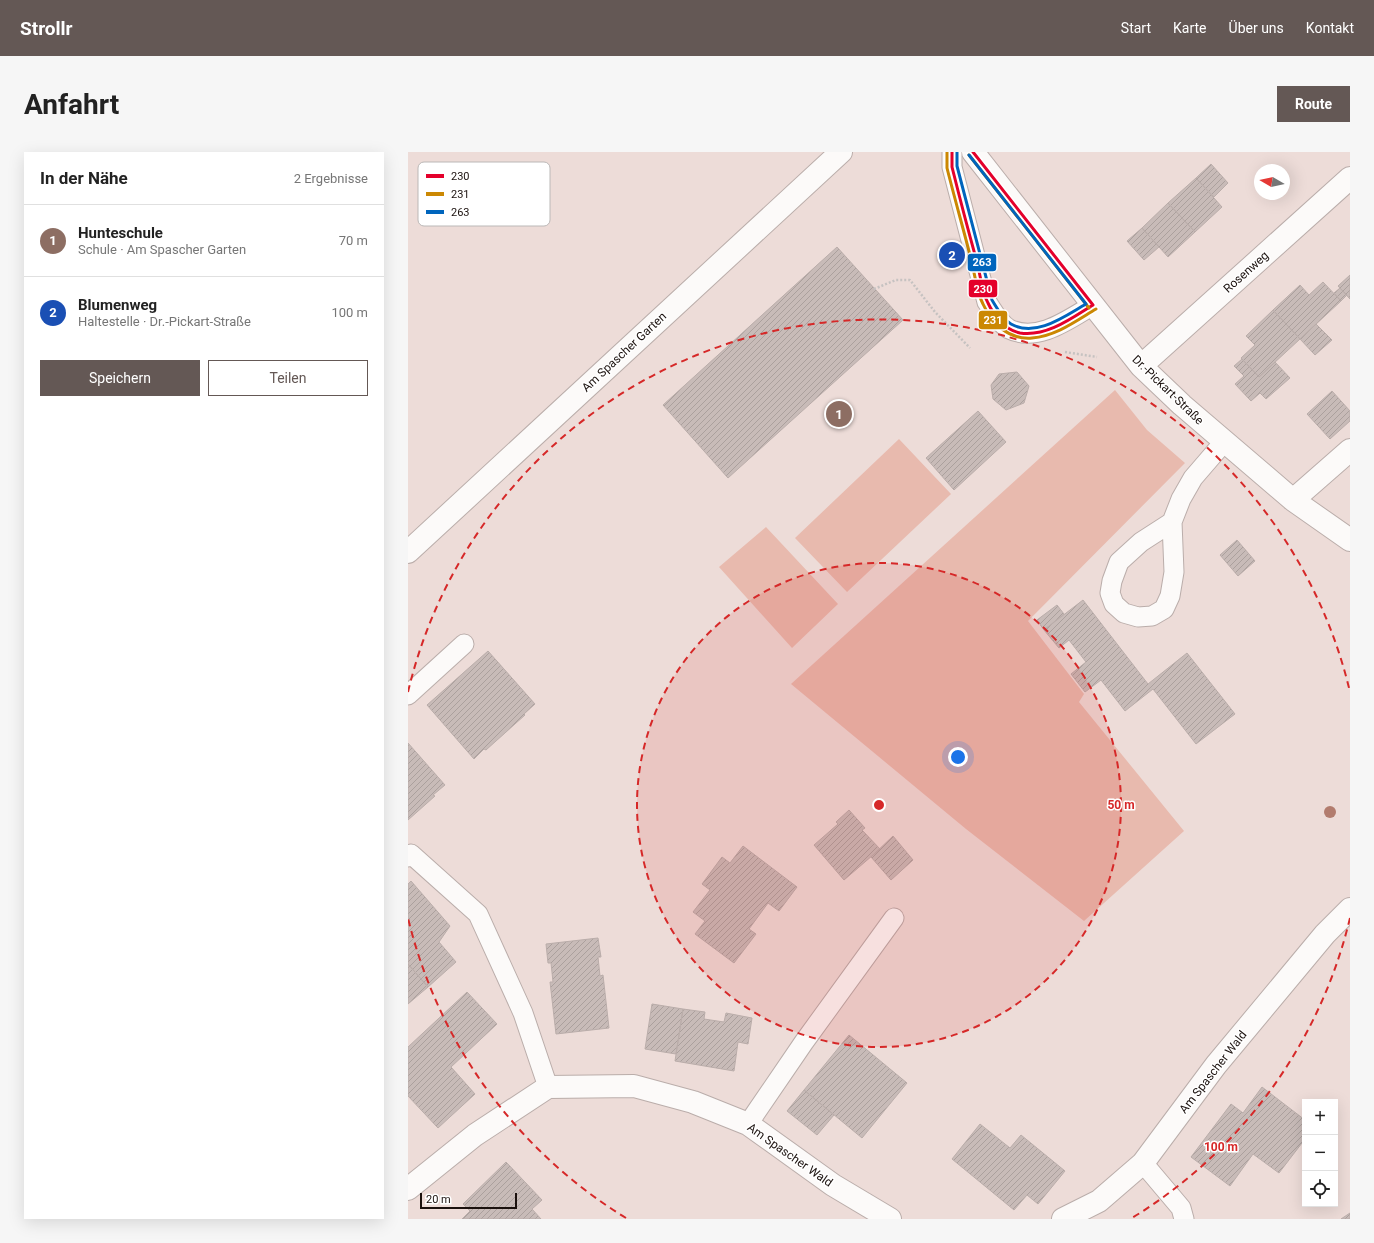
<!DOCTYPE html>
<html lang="de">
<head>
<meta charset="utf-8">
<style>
	:root { --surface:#fff; --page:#f6f6f6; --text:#222; --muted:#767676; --line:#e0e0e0; --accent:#645855 }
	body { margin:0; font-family:Roboto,sans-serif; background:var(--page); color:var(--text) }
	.controls { position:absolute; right:12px; bottom:12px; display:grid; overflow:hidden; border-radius:0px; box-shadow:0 4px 16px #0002 }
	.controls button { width:36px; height:36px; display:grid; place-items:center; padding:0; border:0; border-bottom:1px solid var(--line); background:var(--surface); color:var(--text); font:20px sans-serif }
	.compass { position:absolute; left:846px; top:12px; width:36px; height:36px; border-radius:50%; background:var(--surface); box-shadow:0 4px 16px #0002; rotate:279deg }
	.scale { position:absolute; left:12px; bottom:10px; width:97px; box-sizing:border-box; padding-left:4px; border:2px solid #1b110e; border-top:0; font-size:11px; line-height:14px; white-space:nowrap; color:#1b110e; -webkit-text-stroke:3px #fff; paint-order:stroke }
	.you { position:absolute; left:550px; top:605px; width:14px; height:14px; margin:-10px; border:3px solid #fff; border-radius:50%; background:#1a73e8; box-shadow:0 0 0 6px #1a73e833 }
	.badge { display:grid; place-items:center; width:26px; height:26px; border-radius:50%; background:var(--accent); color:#fff; font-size:13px; font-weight:700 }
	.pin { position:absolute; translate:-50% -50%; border:2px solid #fff; box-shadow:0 1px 4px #0006 }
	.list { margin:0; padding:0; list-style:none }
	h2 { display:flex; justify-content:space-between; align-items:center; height:52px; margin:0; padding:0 16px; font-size:17px }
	h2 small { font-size:13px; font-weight:400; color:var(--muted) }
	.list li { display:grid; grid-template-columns:26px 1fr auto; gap:12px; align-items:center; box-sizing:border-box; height:72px; padding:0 16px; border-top:1px solid var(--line) }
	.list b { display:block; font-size:15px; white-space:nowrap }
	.list p { margin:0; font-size:13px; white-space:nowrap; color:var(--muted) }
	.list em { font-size:13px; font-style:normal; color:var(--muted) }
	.actions { display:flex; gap:8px; padding:12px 16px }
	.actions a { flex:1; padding:9px 0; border:1px solid var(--accent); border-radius:0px; text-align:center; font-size:14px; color:var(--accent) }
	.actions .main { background:var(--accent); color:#fff }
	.icon { flex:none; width:22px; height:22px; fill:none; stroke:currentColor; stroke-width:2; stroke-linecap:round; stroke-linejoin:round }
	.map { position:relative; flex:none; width:942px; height:1067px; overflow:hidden; border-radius:0px }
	header { display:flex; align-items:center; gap:24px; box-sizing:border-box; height:56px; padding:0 20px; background:var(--accent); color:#fff }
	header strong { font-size:19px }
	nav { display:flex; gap:22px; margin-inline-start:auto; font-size:14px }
	.intro { display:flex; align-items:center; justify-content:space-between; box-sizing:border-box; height:96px; padding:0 24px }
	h1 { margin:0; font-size:28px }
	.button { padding:10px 18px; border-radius:0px; background:var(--accent); color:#fff; font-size:14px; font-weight:700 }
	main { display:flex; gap:24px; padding:0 24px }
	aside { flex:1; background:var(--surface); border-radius:0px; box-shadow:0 4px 16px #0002 }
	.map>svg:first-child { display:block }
</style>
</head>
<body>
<header>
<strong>Strollr</strong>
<nav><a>Start</a><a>Karte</a><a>Über uns</a><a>Kontakt</a></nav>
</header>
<div class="intro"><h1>Anfahrt</h1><a class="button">Route</a></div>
<main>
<aside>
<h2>In der Nähe<small>2 Ergebnisse</small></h2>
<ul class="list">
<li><span class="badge" style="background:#8d6e63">1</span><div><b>Hunteschule</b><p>Schule · Am Spascher Garten</p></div><em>70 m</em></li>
<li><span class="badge" style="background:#1a4fb4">2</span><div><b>Blumenweg</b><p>Haltestelle · Dr.-Pickart-Straße</p></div><em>100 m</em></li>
</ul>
<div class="actions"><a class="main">Speichern</a><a>Teilen</a></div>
</aside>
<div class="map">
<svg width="942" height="1067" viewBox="0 0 942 1067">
	<defs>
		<pattern id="building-hatch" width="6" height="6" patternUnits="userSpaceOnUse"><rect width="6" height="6" fill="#c8bbb8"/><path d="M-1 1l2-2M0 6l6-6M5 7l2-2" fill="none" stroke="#aba09d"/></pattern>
	</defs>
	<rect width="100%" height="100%" fill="#eddcd8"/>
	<path fill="#e8baae" d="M 707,238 L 739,278 L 777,311 L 620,469 L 676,542 L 671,550 L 776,679 L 676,769 L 558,677 L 383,532 Z
		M 491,287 L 543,342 L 439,440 L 387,386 Z
		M 358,375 L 430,452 L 384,496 L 311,415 Z"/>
	<path fill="url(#building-hatch)" stroke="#baadaa" d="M 803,12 L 820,31 L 806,45 L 788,26 Z
		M 788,26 L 814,55 L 787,80 L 760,51 Z
		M 760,51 L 787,80 L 760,105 L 734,76 Z
		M 734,76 L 751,95 L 736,108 L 719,89 Z
		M 429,95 L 495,168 L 320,326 L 255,253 Z
		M 942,123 L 942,147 L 930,134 Z
		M 915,130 L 933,149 L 892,187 L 865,158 L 892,133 L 901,143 Z
		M 932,136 L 939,143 L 933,149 L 926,141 Z
		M 865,158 L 892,187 L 851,225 L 833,206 L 847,193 L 838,184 Z
		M 908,172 L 924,188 L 907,203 L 892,187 Z
		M 834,207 L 851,225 L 867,210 L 882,226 L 858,247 L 852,241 L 843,249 L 827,232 L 836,224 L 826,214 Z
		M 609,220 L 621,234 L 616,251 L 598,258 L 585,247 L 583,233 L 591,222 Z
		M 924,239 L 942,259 L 942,269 L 922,287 L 899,262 Z
		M 570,259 L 598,290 L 546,338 L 518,306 Z
		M 829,388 L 847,409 L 830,424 L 812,403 Z
		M 675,448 L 740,532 L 779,501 L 827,562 L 788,592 L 745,537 L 717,559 L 693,528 L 677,540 L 663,522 L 678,510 L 661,488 L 651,496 L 636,478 Z
		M 649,453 L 656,462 L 636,478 L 629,468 Z
		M 80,499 L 127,552 L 116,562 L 117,563 L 78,598 L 76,597 L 66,607 L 19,553 Z
		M 0,591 L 37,633 L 25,643 L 27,644 L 0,668 Z
		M 441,658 L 457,676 L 454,678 L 472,697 L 436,728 L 406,693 L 430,672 L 428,670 Z
		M 485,684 L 505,708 L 483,728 L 463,705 Z
		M 335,694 L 389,735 L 371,759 L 360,751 L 341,777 L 348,782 L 326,811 L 287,782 L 297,769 L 285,760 L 302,738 L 294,732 L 314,705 L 322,711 Z
		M 3,729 L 42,774 L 31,790 L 48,810 L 20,835 L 0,812 L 0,732 Z
		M 190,786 L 193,805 L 190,805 L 192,824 L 195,823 L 201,876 L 148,882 L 142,830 L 145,830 L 143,811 L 140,811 L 138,792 Z
		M 0,812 L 20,835 L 0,852 Z
		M 59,840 L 89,872 L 43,915 L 67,942 L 30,976 L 0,944 L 0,895 Z
		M 244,852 L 275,857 L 268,902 L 237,897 Z
		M 275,857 L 297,860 L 296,867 L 316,870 L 318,861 L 344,866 L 340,892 L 330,890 L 326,919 L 267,909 Z
		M 441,883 L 499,931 L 454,986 L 396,938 Z
		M 854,935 L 897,968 L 897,987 L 871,1021 L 845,1002 L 822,1034 L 783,1005 L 823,952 L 835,961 Z
		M 396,938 L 426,963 L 409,983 L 379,959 Z
		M 572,972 L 602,996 L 613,983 L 657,1019 L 630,1052 L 619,1043 L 606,1058 L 544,1007 Z
		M 98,1010 L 134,1048 L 124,1057 L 133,1067 L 54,1067 L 62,1059 L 55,1052 Z
		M 942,1061 L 942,1067 L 933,1067 Z"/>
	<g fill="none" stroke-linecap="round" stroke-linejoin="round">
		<defs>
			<path id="service" d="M 544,0 L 544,15 L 579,150 C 585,159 591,171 601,177 C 630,191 661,167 685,153
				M 764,370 L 766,420 L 762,444 L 756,457 L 744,464 L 730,465 L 716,461 L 706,452 L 702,441 L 704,429 L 711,410 L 733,390 L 764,370 L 773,347 L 785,326 L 816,290
				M 0,543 L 56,492
				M 0,705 L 3,702 L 70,762 L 115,861 L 140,935
				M 340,972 L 396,890 L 486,766
				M 735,1011 L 773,1056 L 776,1067"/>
			<path id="minor" d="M 565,0 L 733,214 L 774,253 L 885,348 L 942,388
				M 733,214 L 942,26
				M 885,348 L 942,298
				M 0,400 L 433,0
				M 0,1037 L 67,983 L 140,935 L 226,934 L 285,950 L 340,972 L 425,1033 L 482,1067
				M 655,1067 L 691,1049 L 735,1011 L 808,913 L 917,782 L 942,757"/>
		</defs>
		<use href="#service" stroke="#baadaa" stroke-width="21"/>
		<use href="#minor" stroke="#baadaa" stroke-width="24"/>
		<path stroke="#c6c2c1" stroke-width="2.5" stroke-dasharray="2 2" stroke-linecap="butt" d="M 466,137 L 488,128 L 502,128 L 527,160 L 562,196
			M 657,200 L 689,205"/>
		<use href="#service" stroke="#fcfaf9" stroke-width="19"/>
		<use href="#minor" stroke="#fcfaf9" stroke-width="22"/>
		<defs>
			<path id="bus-1" d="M 544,0 L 544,15 C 552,47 560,78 569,110 C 572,121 574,141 580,151 C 586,164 597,178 612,181 C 639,185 664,166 685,153
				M 565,0 L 685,153"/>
			<path id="bus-2" d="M 539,0 L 539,16 C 547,48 556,79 564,111 C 567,124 569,141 575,152 C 584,172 601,188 624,186 C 648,184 668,169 688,157
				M 561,3 L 681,156"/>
			<path id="bus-3" d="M 549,0 L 549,14 L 584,148 C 589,156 594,167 603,172 C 628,186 657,164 678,152 L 561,3"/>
		</defs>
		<use href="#bus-1" stroke="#fff" stroke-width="6"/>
		<use href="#bus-2" stroke="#fff" stroke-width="6"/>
		<use href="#bus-3" stroke="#fff" stroke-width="6"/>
		<use href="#bus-1" stroke="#e4002b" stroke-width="3"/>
		<use href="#bus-2" stroke="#cb8803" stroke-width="3"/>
		<use href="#bus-3" stroke="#0065bd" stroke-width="3"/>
	</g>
	<circle fill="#b27c6e" cx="922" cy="660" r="6"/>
	<circle cx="471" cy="653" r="242" fill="#d62828" fill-opacity=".12"/>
	<g fill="none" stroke="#d62828" stroke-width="2" stroke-dasharray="7 5">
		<circle cx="471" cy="653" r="242"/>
		<path d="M942 766A484 484 0 0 1 724 1066M218 1066A484 484 0 0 1 0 766M0 540A484 484 0 0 1 942 540"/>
	</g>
	<g text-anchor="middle" stroke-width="3" stroke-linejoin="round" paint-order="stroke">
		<g font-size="12" fill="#1b110e" stroke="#fff">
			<text transform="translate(838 120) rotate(-42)" y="4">Rosenweg</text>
			<text transform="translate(216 200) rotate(-43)" y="4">Am Spascher Garten</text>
			<text transform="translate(760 238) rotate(44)" y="4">Dr.-Pickart-Straße</text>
			<text transform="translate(805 920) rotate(-52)" y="4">Am Spascher Wald</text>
			<text transform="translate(382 1003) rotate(35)" y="4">Am Spascher Wald</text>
		</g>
	</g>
	<rect x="10" y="10" width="132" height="64" rx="6" fill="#fff" stroke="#bbb8b7" stroke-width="1"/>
	<rect x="18" y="22" width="18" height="4" fill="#e4002b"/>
	<rect x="18" y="40" width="18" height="4" fill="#cb8803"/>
	<rect x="18" y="58" width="18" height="4" fill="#0065bd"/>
	<g font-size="11" fill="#1b110e">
		<text x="43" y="28">230</text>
		<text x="43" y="46">231</text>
		<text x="43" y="64">263</text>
	</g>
	<circle cx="471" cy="653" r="6" fill="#d62828" stroke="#fff" stroke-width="2"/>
	<g font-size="12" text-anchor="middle" font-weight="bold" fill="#d62828" stroke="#fff" stroke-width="3" stroke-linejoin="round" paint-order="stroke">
		<text x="713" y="657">50 m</text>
		<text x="813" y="999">100 m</text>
	</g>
	<g stroke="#fff" stroke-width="1.5">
		<rect x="559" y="101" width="30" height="19" rx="4" fill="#0065bd"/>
		<rect x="560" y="127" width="30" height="19" rx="4" fill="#e4002b"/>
		<rect x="570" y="158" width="30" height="20" rx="4" fill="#cb8803"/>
	</g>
	<g font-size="11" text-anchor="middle" font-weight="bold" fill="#fff">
		<text x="574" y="114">263</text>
		<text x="575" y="141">230</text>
		<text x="585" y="172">231</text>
	</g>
</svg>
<div class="controls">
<button>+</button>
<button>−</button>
<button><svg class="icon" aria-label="locate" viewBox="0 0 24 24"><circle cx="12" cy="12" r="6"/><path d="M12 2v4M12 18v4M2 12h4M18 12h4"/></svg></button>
</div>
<svg class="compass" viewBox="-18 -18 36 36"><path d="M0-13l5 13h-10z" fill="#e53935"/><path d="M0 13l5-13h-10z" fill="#767676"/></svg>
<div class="scale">20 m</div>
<div class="you"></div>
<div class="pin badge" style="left:431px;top:262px;background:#8d6e63">1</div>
<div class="pin badge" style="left:544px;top:103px;background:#1a4fb4">2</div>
</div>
</main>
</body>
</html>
